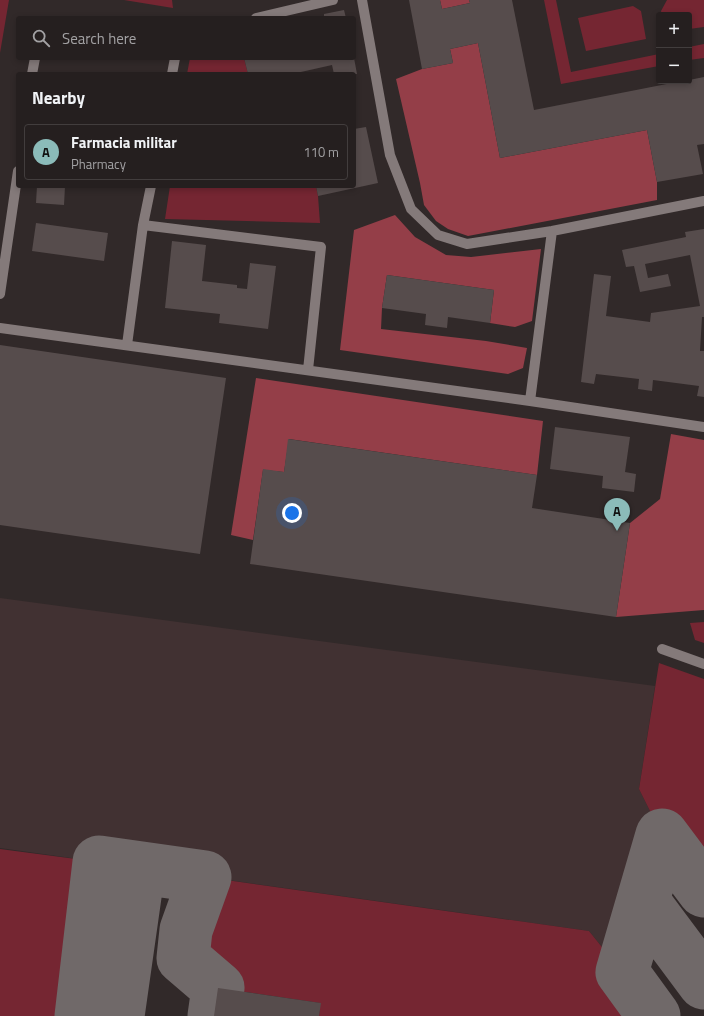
<!DOCTYPE html>
<html lang="en">
<head>
<meta charset="utf-8">
<style>
	:root { --surface:#251f1f; --page:#312c2c; --text:#f1f3f6; --muted:#a3a2a4; --line:#423d3d; --accent:#8bbbb9 }
	body { margin:0; font-family:"Titillium Web",sans-serif; background:var(--page); color:var(--text) }
	.controls { position:absolute; right:12px; top:12px; display:grid; overflow:hidden; border-radius:4px; box-shadow:0 2px 6px #0003 }
	.controls button { width:36px; height:36px; display:grid; place-items:center; padding:0; border:0; border-bottom:1px solid var(--line); background:var(--surface); color:var(--text); font:20px sans-serif }
	.you { position:absolute; left:292px; top:513px; width:14px; height:14px; margin:-10px; border:3px solid #fff; border-radius:50%; background:#1a73e8; box-shadow:0 0 0 6px #1a73e833 }
	.badge { display:grid; place-items:center; width:26px; height:26px; border-radius:50%; background:var(--accent); color:#111; font-size:13px; font-weight:700 }
	.pin { position:absolute; translate:-50% -33px; filter:drop-shadow(0 1px 2px #0008) }
	.pin::after { content:''; position:absolute; top:21px; width:14px; height:12px; background:inherit; clip-path:polygon(0 0,100% 0,50% 100%) }
	.list { margin:0; padding:0; list-style:none }
	h2 { display:flex; justify-content:space-between; align-items:center; height:52px; margin:0; padding:0 16px; font-size:17px }
	h2 small { font-size:13px; font-weight:400; color:var(--muted) }
	.list li { display:grid; grid-template-columns:26px 1fr auto; gap:12px; align-items:center; box-sizing:border-box; height:56px; margin:0 8px 8px; padding:0 8px; border:1px solid var(--line); border-radius:4px }
	.list b { display:block; font-size:15px; white-space:nowrap }
	.list p { margin:0; font-size:13px; white-space:nowrap; color:var(--muted) }
	.list em { font-size:13px; font-style:normal; color:var(--muted) }
	.icon { flex:none; width:22px; height:22px; fill:none; stroke:currentColor; stroke-width:2; stroke-linecap:round; stroke-linejoin:round }
	.map { position:relative; flex:none; width:704px; height:1016px; overflow:hidden }
	.search { position:absolute; background:var(--surface); box-shadow:0 2px 6px #0003; left:16px; top:16px; width:340px; height:44px; display:flex; align-items:center; gap:10px; box-sizing:border-box; padding:0 14px; border-radius:4px; color:var(--muted); font-size:15px }
	.panel { position:absolute; background:var(--surface); box-shadow:0 2px 6px #0003; left:16px; top:72px; width:340px; height:116px; border-radius:4px }
	.map>svg:first-child { display:block }
</style>
</head>
<body>
<div class="map">
<svg width="704" height="1016" viewBox="0 0 704 1016">
	<rect width="100%" height="100%" fill="#312929"/>
	<path fill="#413132" d="M 0,598 L 655,686 L 639,789 L 662,835 L 622,972 L 589,931 L 0,848 Z"/>
	<path fill="#752632" d="M 0,0 L 9,0 L 0,53 Z
		M 124,0 L 172,0 L 173,8 Z
		M 544,0 L 556,0 L 571,72 L 659,54 L 659,66 L 561,84 Z
		M 667,0 L 704,0 L 704,27 L 689,29 L 689,15 L 662,15 L 661,11 Z
		M 633,6 L 641,11 L 646,39 L 586,51 L 578,18 Z
		M 704,44 L 704,58 L 689,60 L 689,47 Z
		M 190,58 L 244,58 L 248,74 L 187,74 Z
		M 170,186 L 316,186 L 318,196 L 320,223 L 165,219 Z
		M 704,622 L 704,643 L 695,640 L 690,623 Z
		M 659,663 L 704,679 L 704,891 L 662,835 L 639,789 Z
		M 0,849 L 99,862 L 81,1016 L 0,1016 Z
		M 205,877 L 589,931 L 622,972 L 654,1016 L 319,1016 L 320,1003 L 218,988 L 183,958 L 186,930 Z"/>
	<path fill="#943e48" d="M 440,0 L 469,0 L 470,3 L 442,9 Z
		M 478,43 L 500,158 L 647,130 L 657,182 L 657,200 L 468,236 L 448,229 L 436,221 L 424,205 L 420,183 L 396,79 L 422,69 L 453,63 L 450,49 Z
		M 395,215 L 415,237 L 446,255 L 471,257 L 541,249 L 532,321 L 515,327 L 490,323 L 494,290 L 387,275 L 382,308 L 381,329 L 486,341 L 527,348 L 523,368 L 508,374 L 340,350 L 354,230 Z
		M 256,378 L 543,421 L 537,475 L 289,439 L 284,472 L 263,470 L 253,540 L 231,535 Z
		M 671,434 L 704,440 L 704,610 L 616,617 L 630,523 L 660,499 Z"/>
	<g fill="none" stroke-linecap="round" stroke-linejoin="round">
		<path stroke="#706969" stroke-width="53" d="M 643,901 L 704,983
			M 81,1016 L 99,862 L 205,877 L 186,930 L 183,958 L 218,988 L 214,1016
			M 118,1016 L 139,868
			M 654,1016 L 622,972 L 662,835 L 704,891"/>
	</g>
	<path fill="#564c4c" d="M 409,0 L 440,0 L 442,9 L 470,3 L 469,0 L 512,0 L 534,110 L 682,81 L 689,81 L 689,80 L 704,77 L 704,144 L 697,145 L 703,174 L 657,182 L 647,130 L 500,158 L 478,43 L 450,49 L 453,63 L 422,69 Z
		M 344,10 L 346,18 L 324,18 L 324,14 Z
		M 244,58 L 354,58 L 357,74 L 334,74 L 332,65 L 292,74 L 248,74 Z
		M 366,127 L 378,183 L 318,196 L 316,186 L 354,186 L 354,129 Z
		M 37,186 L 65,186 L 64,205 L 36,203 Z
		M 36,223 L 108,233 L 104,261 L 32,251 Z
		M 704,229 L 704,317 L 702,317 L 700,351 L 704,351 L 704,397 L 697,396 L 699,386 L 653,380 L 652,391 L 638,389 L 639,379 L 596,374 L 594,384 L 581,382 L 594,274 L 611,276 L 606,316 L 650,322 L 651,313 L 700,306 L 690,255 L 645,264 L 648,278 L 668,274 L 671,286 L 640,292 L 634,266 L 626,267 L 622,250 L 686,237 L 685,232 Z
		M 172,241 L 206,245 L 202,281 L 237,285 L 237,288 L 247,289 L 250,263 L 276,266 L 268,329 L 219,323 L 220,314 L 165,308 Z
		M 387,275 L 494,290 L 490,323 L 448,317 L 447,328 L 425,325 L 426,314 L 382,308 Z
		M 0,345 L 226,378 L 200,554 L 0,525 Z
		M 555,427 L 630,437 L 625,472 L 636,474 L 634,492 L 602,488 L 603,476 L 550,469 Z
		M 288,439 L 537,475 L 532,508 L 630,523 L 616,617 L 250,564 L 263,469 L 284,472 Z
		M 218,988 L 321,1003 L 319,1016 L 214,1016 Z"/>
	<g fill="none" stroke-linecap="round" stroke-linejoin="round">
		<path stroke="#847a7a" stroke-width="10" d="M 362,0 L 390,155 L 411,209 L 438,235 L 467,244 L 552,231 L 704,201
			M 256,18 L 333,0
			M 32,74 L 35,58
			M 172,74 L 175,58
			M 143,225 L 321,247 L 308,370
			M 0,294 L 18,171
			M 0,328 L 530,401 L 704,427
			M 127,345 L 143,225 L 151,186
			M 530,401 L 552,231
			M 662,649 L 704,664"/>
	</g>
</svg>
<div class="controls">
<button>+</button>
<button>−</button>
</div>
<div class="you"></div>
<div class="pin badge" style="left:617px;top:531px">A</div>
<div class="search"><svg class="icon" aria-label="search" viewBox="0 0 24 24"><circle cx="10" cy="10" r="6"/><path d="M15 15l6 6"/></svg>Search here</div>
<section class="panel">
<h2>Nearby<small></small></h2>
<ul class="list">
<li><span class="badge">A</span><div><b>Farmacia militar</b><p>Pharmacy</p></div><em>110 m</em></li>
</ul>
</section>
</div>
</body>
</html>
